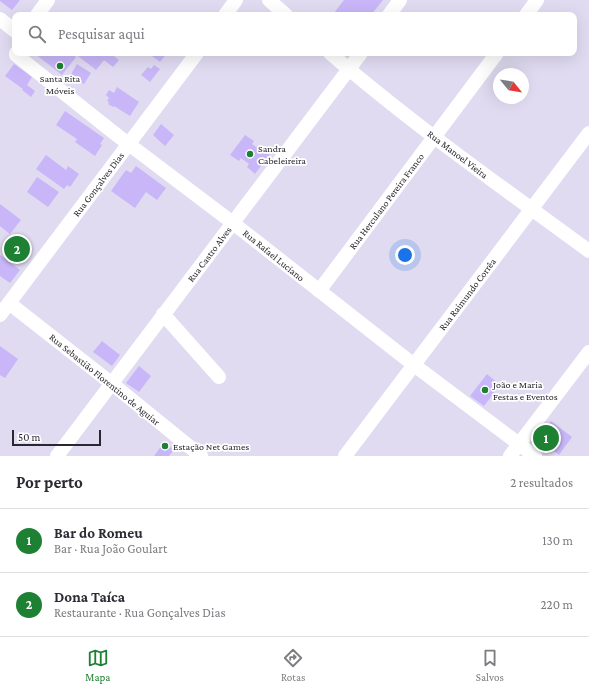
<!DOCTYPE html>
<html lang="pt">
<head>
<meta charset="utf-8">
<style>
	:root { --surface:#fff; --page:#f2f2f3; --text:#2b2b33; --muted:#7c7c81; --line:#e1e1e2; --accent:#1d8033 }
	body { margin:0; font-family:"Crimson Pro",serif; background:var(--page); color:var(--text) }
	.compass { position:absolute; left:493px; top:68px; width:36px; height:36px; border-radius:50%; background:var(--surface); box-shadow:0 4px 16px #0002; rotate:120deg }
	.scale { position:absolute; left:12px; bottom:10px; width:89px; box-sizing:border-box; padding-left:4px; border:2px solid #29272f; border-top:0; font-size:11px; line-height:14px; white-space:nowrap; color:#29272f; -webkit-text-stroke:3px #fff; paint-order:stroke }
	.you { position:absolute; left:405px; top:255px; width:14px; height:14px; margin:-10px; border:3px solid #fff; border-radius:50%; background:#1a73e8; box-shadow:0 0 0 6px #1a73e833 }
	.badge { display:grid; place-items:center; width:26px; height:26px; border-radius:50%; background:var(--accent); color:#fff; font-size:13px; font-weight:700 }
	.pin { position:absolute; translate:-50% -50%; border:2px solid #fff; box-shadow:0 1px 4px #0006 }
	.list { margin:0; padding:0; list-style:none }
	h2 { display:flex; justify-content:space-between; align-items:center; height:52px; margin:0; padding:0 16px; font-size:17px }
	h2 small { font-size:13px; font-weight:400; color:var(--muted) }
	.list li { display:grid; grid-template-columns:26px 1fr auto; gap:12px; align-items:center; box-sizing:border-box; height:64px; padding:0 16px; border-top:1px solid var(--line) }
	.list b { display:block; font-size:15px; white-space:nowrap }
	.list p { margin:0; font-size:13px; white-space:nowrap; color:var(--muted) }
	.list em { font-size:13px; font-style:normal; color:var(--muted) }
	.icon { flex:none; width:22px; height:22px; fill:none; stroke:currentColor; stroke-width:2; stroke-linecap:round; stroke-linejoin:round }
	.map { position:relative; flex:none; width:589px; height:456px; overflow:hidden }
	.search { position:absolute; background:var(--surface); box-shadow:0 4px 16px #0002; left:12px; right:12px; top:12px; height:44px; display:flex; align-items:center; gap:10px; box-sizing:border-box; padding:0 14px; border-radius:8px; color:var(--muted); font-size:15px }
	.sheet { height:180px; background:var(--surface) }
	nav { display:flex; justify-content:space-around; align-items:center; box-sizing:border-box; height:56px; border-top:1px solid var(--line); background:var(--surface); font-size:11px; color:var(--muted) }
	nav a { display:grid; justify-items:center; gap:2px }
	nav .on { color:var(--accent) }
	.map>svg:first-child { display:block }
</style>
</head>
<body>
<div class="map">
<svg width="589" height="456" viewBox="0 0 589 456">
	<rect width="100%" height="100%" fill="#e0dbf1"/>
	<path fill="#c8b6f8" d="M 0,0 L 20,0 L 12,10 L 0,1 Z
		M 344,0 L 383,0 L 371,15 L 336,15 L 334,13 Z
		M 34,53 L 71,53 L 76,57 L 62,75 Z
		M 80,53 L 110,53 L 119,60 L 113,67 L 104,60 L 96,70 L 78,56 Z
		M 148,53 L 167,53 L 160,62 Z
		M 14,64 L 32,77 L 27,85 L 35,91 L 31,97 L 22,90 L 23,89 L 5,76 Z
		M 77,64 L 91,73 L 84,84 L 70,76 Z
		M 154,65 L 160,69 L 150,82 L 141,75 L 148,67 L 151,69 Z
		M 117,87 L 139,102 L 130,116 L 114,106 L 113,107 L 108,104 L 109,102 L 107,101 L 109,98 L 106,95 L 109,90 L 114,93 Z
		M 65,111 L 104,138 L 100,144 L 102,145 L 95,156 L 75,142 L 77,139 L 56,125 Z
		M 161,124 L 174,135 L 165,146 L 153,135 Z
		M 245,135 L 254,141 L 252,144 L 260,150 L 262,148 L 270,154 L 255,174 L 247,167 L 249,164 L 241,158 L 239,161 L 230,155 Z
		M 46,155 L 66,170 L 68,166 L 79,174 L 70,187 L 67,185 L 64,189 L 36,169 Z
		M 136,166 L 166,188 L 157,200 L 146,192 L 135,208 L 111,191 L 126,170 L 131,173 Z
		M 37,177 L 59,192 L 48,207 L 27,192 Z
		M 0,204 L 21,220 L 10,234 L 0,226 Z
		M 13,237 L 30,250 L 21,261 L 5,249 Z
		M 0,255 L 20,270 L 10,283 L 0,276 Z
		M 102,341 L 120,355 L 112,366 L 93,352 Z
		M 0,346 L 18,359 L 5,378 L 0,375 Z
		M 139,366 L 151,376 L 139,392 L 126,383 Z
		M 487,374 L 500,385 L 484,406 L 470,396 Z
		M 551,421 L 572,437 L 559,455 L 538,439 Z
		M 164,442 L 174,450 L 169,456 L 154,456 Z"/>
	<g fill="none" stroke-linecap="round" stroke-linejoin="round">
		<path stroke="#fff" stroke-width="14" d="M 269,0 L 286,15
			M 37,15 L 48,0
			M 225,15 L 236,0
			M 389,15 L 400,0
			M 526,15 L 537,0
			M 0,19 L 15,31
			M 16,53 L 16,55 L 118,136 L 233,223 L 414,365 L 535,456
			M 330,53 C 412,124 502,187 589,251
			M 319,291 L 497,53
			M 9,303 L 111,383 L 201,456
			M 163,314 L 219,377
			M 0,315 L 197,53
			M 57,456 C 158,321 260,187 361,53
			M 345,456 L 589,133
			M 510,456 L 589,352"/>
	</g>
	<g fill="#1d8033" stroke="#fff" stroke-width="1.5">
		<circle cx="60" cy="66" r="4"/>
		<circle cx="250" cy="154" r="4"/>
		<circle cx="485" cy="390" r="4"/>
		<circle cx="165" cy="446" r="4"/>
	</g>
	<g text-anchor="middle" stroke-width="3.5" stroke-linejoin="round" paint-order="stroke">
		<g font-size="10" fill="#29272f" stroke="#fff" text-anchor="start">
			<text x="60" y="82" text-anchor="middle">Santa Rita<tspan x="60" dy="12">Móveis</tspan></text>
			<text x="258" y="152">Sandra<tspan x="258" dy="12">Cabeleireira</tspan></text>
			<text x="493" y="388">João e Maria<tspan x="493" dy="12">Festas e Eventos</tspan></text>
			<text x="173" y="450">Estação Net Games</text>
		</g>
		<g font-size="10" fill="#29272f" stroke="#fff">
			<text transform="translate(458 154) rotate(37)" y="4">Rua Manoel Vieira</text>
			<text transform="translate(98 184) rotate(-53)" y="4">Rua Gonçalves Dias</text>
			<text transform="translate(386 201) rotate(-53)" y="4">Rua Herculano Pereira Franco</text>
			<text transform="translate(209 254) rotate(-53)" y="4">Rua Castro Alves</text>
			<text transform="translate(274 255) rotate(39)" y="4">Rua Rafael Luciano</text>
			<text transform="translate(467 294) rotate(-53)" y="4">Rua Raimundo Corrêa</text>
			<text transform="translate(105 379) rotate(39)" y="4">Rua Sebastião Florentino de Aguiar</text>
		</g>
	</g>
</svg>
<svg class="compass" viewBox="-18 -18 36 36"><path d="M0-13l5 13h-10z" fill="#e53935"/><path d="M0 13l5-13h-10z" fill="#7c7c81"/></svg>
<div class="scale">50 m</div>
<div class="you"></div>
<div class="pin badge" style="left:546px;top:438px">1</div>
<div class="pin badge" style="left:17px;top:249px">2</div>
<div class="search"><svg class="icon" aria-label="search" viewBox="0 0 24 24"><circle cx="10" cy="10" r="6"/><path d="M15 15l6 6"/></svg>Pesquisar aqui</div>
</div>
<section class="sheet">
<h2>Por perto<small>2 resultados</small></h2>
<ul class="list">
<li><span class="badge">1</span><div><b>Bar do Romeu</b><p>Bar · Rua João Goulart</p></div><em>130 m</em></li>
<li><span class="badge">2</span><div><b>Dona Taíca</b><p>Restaurante · Rua Gonçalves Dias</p></div><em>220 m</em></li>
</ul>
</section>
<nav>
<a class="on"><svg class="icon" aria-label="map" viewBox="0 0 24 24"><path d="M3 6l6-2 6 2 6-2v14l-6 2-6-2-6 2zM9 4v14M15 6v14"/></svg>Mapa</a>
<a><svg class="icon" aria-label="directions" viewBox="0 0 24 24"><path d="M12 3l9 9-9 9-9-9zM9 14v-3h6M13 9l2 2-2 2"/></svg>Rotas</a>
<a><svg class="icon" aria-label="saved" viewBox="0 0 24 24"><path d="M7 4h10v16l-5-4-5 4z"/></svg>Salvos</a>
</nav>
</body>
</html>
